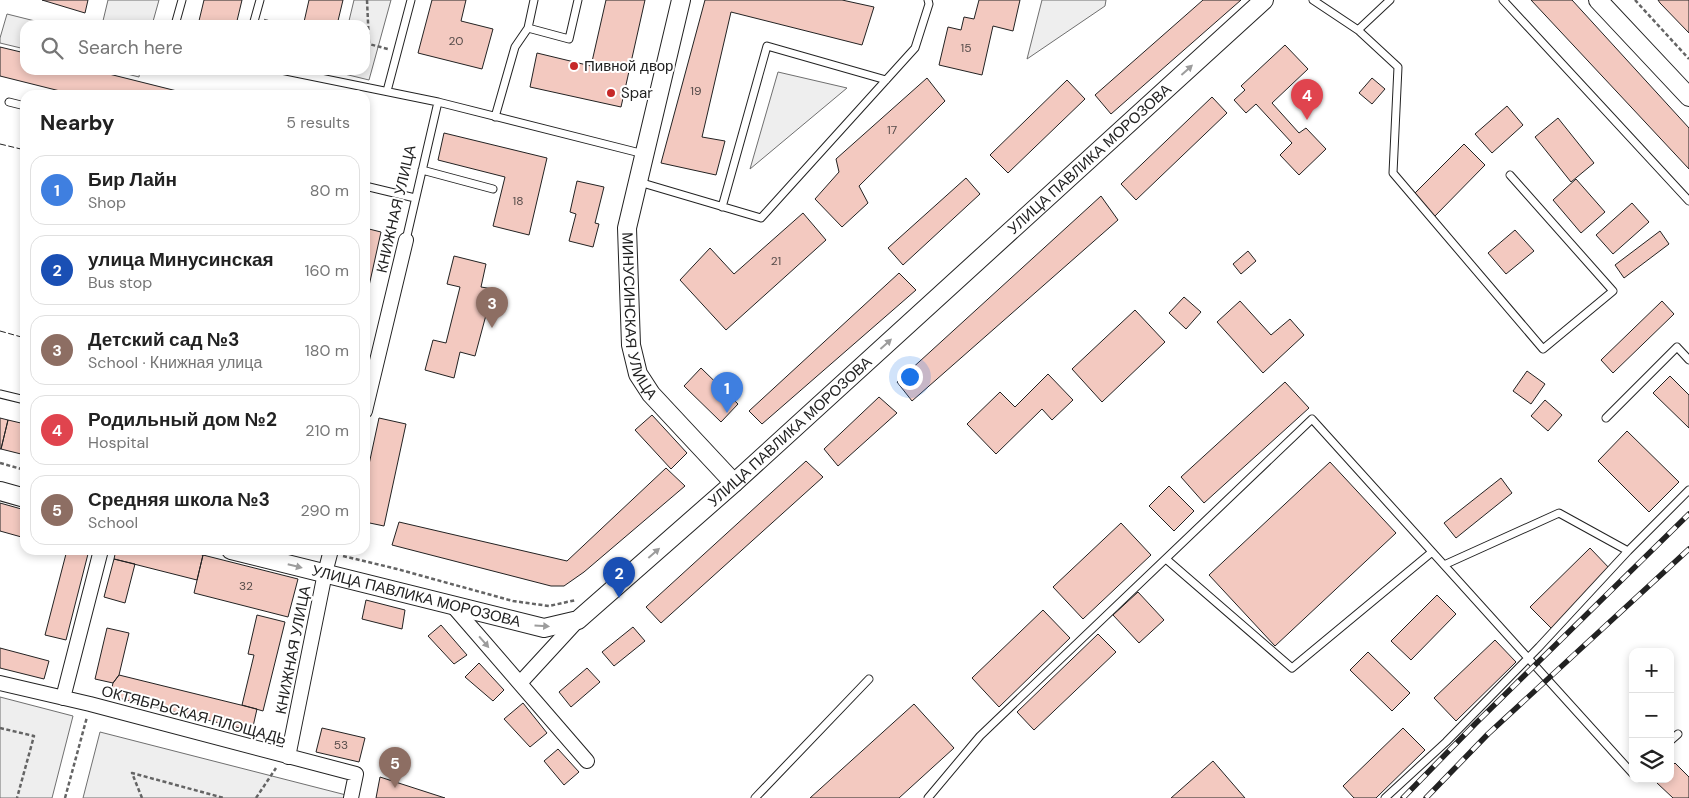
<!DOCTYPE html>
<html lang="en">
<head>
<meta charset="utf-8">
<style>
	:root { --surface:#fff; --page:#f2f2f2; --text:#222; --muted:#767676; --line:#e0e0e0; --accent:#c62828 }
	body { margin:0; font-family:"DM Sans",sans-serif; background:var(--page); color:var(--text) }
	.controls { position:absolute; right:15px; bottom:15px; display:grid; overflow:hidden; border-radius:10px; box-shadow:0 2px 8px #0003 }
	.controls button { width:45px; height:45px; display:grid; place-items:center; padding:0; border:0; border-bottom:1px solid var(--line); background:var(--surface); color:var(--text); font:25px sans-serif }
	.you { position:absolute; left:909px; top:376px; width:18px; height:18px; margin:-12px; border:4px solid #fff; border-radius:50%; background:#1a73e8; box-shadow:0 0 0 8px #1a73e833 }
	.badge { display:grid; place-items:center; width:32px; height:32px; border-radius:50%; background:var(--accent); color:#fff; font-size:16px; font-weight:700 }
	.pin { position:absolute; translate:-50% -41px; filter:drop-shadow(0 1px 2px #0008) }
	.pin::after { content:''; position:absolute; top:26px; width:18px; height:15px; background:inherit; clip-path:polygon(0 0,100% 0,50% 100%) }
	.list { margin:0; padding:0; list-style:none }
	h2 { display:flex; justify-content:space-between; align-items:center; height:65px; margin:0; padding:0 20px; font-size:21px }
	h2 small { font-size:16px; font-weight:400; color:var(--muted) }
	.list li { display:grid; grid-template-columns:32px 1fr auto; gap:15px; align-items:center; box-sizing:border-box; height:70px; margin:0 10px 10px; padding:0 10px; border:1px solid var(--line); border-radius:15px }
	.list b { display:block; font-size:19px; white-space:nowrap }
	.list p { margin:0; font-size:16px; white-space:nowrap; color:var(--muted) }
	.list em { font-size:16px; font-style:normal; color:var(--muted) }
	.icon { flex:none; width:28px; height:28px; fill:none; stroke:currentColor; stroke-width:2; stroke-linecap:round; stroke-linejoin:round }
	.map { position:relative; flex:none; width:1689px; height:798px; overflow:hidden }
	.search { position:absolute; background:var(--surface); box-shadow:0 2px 8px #0003; left:20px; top:20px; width:350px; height:55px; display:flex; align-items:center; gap:12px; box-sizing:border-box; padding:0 18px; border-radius:15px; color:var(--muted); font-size:19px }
	.panel { position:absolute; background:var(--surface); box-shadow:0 2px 8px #0003; left:20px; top:90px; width:350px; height:465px; border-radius:15px }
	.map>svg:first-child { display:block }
</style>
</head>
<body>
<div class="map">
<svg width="1689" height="798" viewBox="0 0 1689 798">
	<rect width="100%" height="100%" fill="#fff"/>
	<path fill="#eee" stroke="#6f6f6f" d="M 108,0 L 159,0 L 152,25 L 102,25 Z
		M 354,0 L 391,0 L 369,80 L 328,70 L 365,70 L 365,25 L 348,25 Z
		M 1042,0 L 1106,0 L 1105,6 L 1027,59 Z
		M 7,14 L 51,25 L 25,25 L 25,49 L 0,43 L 0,38 Z
		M 111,70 L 140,70 L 139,77 Z
		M 778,72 L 847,88 L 750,169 Z
		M 0,697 L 73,716 L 52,798 L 0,798 Z
		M 100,732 L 350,796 L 349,798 L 83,798 Z"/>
	<path fill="#f3c9c0" stroke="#222" d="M 42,0 L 88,0 L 85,13 Z
		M 204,0 L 242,0 L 236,25 L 198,25 Z
		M 309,0 L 343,0 L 337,25 L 318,25 L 304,22 Z
		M 432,0 L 466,0 L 461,21 L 493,29 L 482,69 L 418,53 Z
		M 606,0 L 645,0 L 621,107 L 530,87 L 537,53 L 591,66 Z
		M 705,0 L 842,0 L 874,7 L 862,45 L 731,12 L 702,137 L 725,141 L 716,175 L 661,163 Z
		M 979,0 L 1020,0 L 1013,31 L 993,26 L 982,75 L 939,65 L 948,27 L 961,30 L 964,17 L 974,19 Z
		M 1203,0 L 1241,0 L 1111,114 L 1095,95 Z
		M 1531,0 L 1572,0 L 1689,128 L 1689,169 Z
		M 1658,0 L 1689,0 L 1689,33 L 1660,3 Z
		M 1285,45 L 1308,69 L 1272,103 L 1299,133 L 1306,128 L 1326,149 L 1299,175 L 1280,155 L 1292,143 L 1256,104 L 1246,113 L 1234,100 L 1245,90 L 1241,86 Z
		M 0,47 L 25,53 L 25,70 L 93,70 L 193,95 L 76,95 L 0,76 Z
		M 927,78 L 945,101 L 859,186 L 868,203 L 842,227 L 815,199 L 839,172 L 836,159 Z
		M 1372,78 L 1385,89 L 1372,104 L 1359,93 Z
		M 1067,80 L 1085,99 L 1008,173 L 990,155 Z
		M 1212,97 L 1227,113 L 1136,200 L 1121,184 Z
		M 1507,106 L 1523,125 L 1492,153 L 1475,134 Z
		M 1558,118 L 1594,163 L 1571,182 L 1535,137 Z
		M 444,133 L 547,158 L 529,235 L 493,226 L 505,177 L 438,160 Z
		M 1464,144 L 1485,165 L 1434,217 L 1412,196 Z
		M 966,178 L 980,194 L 903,265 L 888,248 Z
		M 1576,179 L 1605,212 L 1581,233 L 1553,200 Z
		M 577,181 L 604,187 L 595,223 L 599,224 L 593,247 L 569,241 L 576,214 L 570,212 Z
		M 1101,196 L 1118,220 L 912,401 L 897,382 Z
		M 1632,203 L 1649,222 L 1613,254 L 1596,235 Z
		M 803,213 L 826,240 L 726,330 L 680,280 L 710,248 L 734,274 Z
		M 365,228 L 381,232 L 365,304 Z
		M 1515,230 L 1534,251 L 1506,274 L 1488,253 Z
		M 1660,231 L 1669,244 L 1624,278 L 1615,265 Z
		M 1248,251 L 1256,261 L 1241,274 L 1233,264 Z
		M 454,256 L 486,264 L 481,287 L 493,289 L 475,356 L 460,352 L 454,378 L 425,370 L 433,340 L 446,343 L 460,287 L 447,284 Z
		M 899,273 L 916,290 L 762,424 L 749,411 Z
		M 1184,297 L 1201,312 L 1186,329 L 1169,313 Z
		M 1240,301 L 1271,335 L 1290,319 L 1304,335 L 1263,373 L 1217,322 Z
		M 1662,301 L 1674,314 L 1613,373 L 1601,360 Z
		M 1135,310 L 1165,342 L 1102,402 L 1072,369 Z
		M 701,368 L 738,404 L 721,422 L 684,386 Z
		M 1527,371 L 1545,384 L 1531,404 L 1513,391 Z
		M 1048,374 L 1073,400 L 1052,420 L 1042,409 L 996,454 L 967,424 L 1000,392 L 1015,407 Z
		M 1670,376 L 1689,395 L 1689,428 L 1653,393 Z
		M 1285,382 L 1309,408 L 1204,503 L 1181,477 Z
		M 879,397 L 897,413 L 838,466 L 824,449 Z
		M 1545,400 L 1562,415 L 1548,431 L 1531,416 Z
		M 652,415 L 687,453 L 671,469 L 635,430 Z
		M 0,418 L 8,420 L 1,449 L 0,449 Z
		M 379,418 L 406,424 L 384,526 L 365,522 L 365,483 Z
		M 8,420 L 25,424 L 25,455 L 1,449 Z
		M 1627,431 L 1679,482 L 1649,512 L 1598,461 Z
		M 806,461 L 823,477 L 661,623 L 646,607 Z
		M 1330,462 L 1396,533 L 1275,646 L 1209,575 Z
		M 666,468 L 685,486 L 584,572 L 564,586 L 551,586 L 392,545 L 399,522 L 567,561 Z
		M 1501,478 L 1512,493 L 1456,538 L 1444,523 Z
		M 1169,486 L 1194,511 L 1174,531 L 1149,506 Z
		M 0,503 L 25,510 L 25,538 L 0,531 Z
		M 1121,523 L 1151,555 L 1083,619 L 1053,587 Z
		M 1590,548 L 1612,571 L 1552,629 L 1530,607 Z
		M 67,550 L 89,550 L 66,640 L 45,635 Z
		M 116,550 L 182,550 L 203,555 L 197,580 L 114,559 Z
		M 203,555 L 298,579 L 288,617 L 194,593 Z
		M 114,559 L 135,564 L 125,603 L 104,597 Z
		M 1138,592 L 1164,620 L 1139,643 L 1113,615 Z
		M 1437,595 L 1456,614 L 1411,660 L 1391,641 Z
		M 366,600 L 405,610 L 402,629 L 362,619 Z
		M 1043,610 L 1070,638 L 999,707 L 972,678 Z
		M 257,615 L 285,622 L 263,711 L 242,705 L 254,655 L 248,654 Z
		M 441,625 L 467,655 L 454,664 L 428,636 Z
		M 633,627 L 645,641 L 614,666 L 602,652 Z
		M 107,628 L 129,633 L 119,675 L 113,683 L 95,679 Z
		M 1098,634 L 1116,652 L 1034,730 L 1017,712 Z
		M 1495,640 L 1516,662 L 1456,721 L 1434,698 Z
		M 0,648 L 49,661 L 44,679 L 0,668 Z
		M 1368,652 L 1410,693 L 1392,711 L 1350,670 Z
		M 479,663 L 504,690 L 493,701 L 465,677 Z
		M 587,668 L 600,682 L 571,707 L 559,692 Z
		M 119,675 L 257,709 L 252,731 L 110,696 L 113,683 Z
		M 523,703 L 547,733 L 530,747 L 504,719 Z
		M 914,704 L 954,748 L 899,798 L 810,798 Z
		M 322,728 L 365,738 L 359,762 L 316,752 Z
		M 1403,728 L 1425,750 L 1376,798 L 1354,798 L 1343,786 Z
		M 558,749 L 579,772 L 564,785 L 544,761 Z
		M 1213,761 L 1245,798 L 1171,798 Z
		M 1675,763 L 1689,777 L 1689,798 L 1673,798 L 1657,783 L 1660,779 L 1670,779 L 1670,768 Z
		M 380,777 L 445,798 L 376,798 Z"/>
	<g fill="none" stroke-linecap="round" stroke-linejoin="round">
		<defs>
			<path id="service" d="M 1313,0 L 1358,30 L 1398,67 L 1393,173 L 1543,349 L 1613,291 L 1510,175
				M 1503,0 L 1689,201
				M 175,25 L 182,0
				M 253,25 L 260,0
				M 528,28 L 569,39 L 578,0
				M 1358,30 L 1390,0
				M 281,70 L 438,102 L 644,154
				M 387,91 L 411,0
				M 9,102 L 25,106
				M 495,117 L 515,47 L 528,28 L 534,0
				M 422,170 L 493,189
				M 639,182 L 761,218 L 915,48 L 929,4 L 928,0
				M 365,186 L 415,198
				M 722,207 L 767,46 L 886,80
				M 406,240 L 438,102
				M 0,394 L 25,400
				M 1606,418 L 1677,347 L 1689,360
				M 1166,559 L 1292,668 L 1432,552
				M 1444,565 L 1559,513 L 1628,551 L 1689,490
				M 1670,741 L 1678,734
				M 755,798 L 869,679
				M 928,798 L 980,736 L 1312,419 L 1633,774
				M 1385,798 L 1446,742 L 1539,647 L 1628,551"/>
			<path id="minor" d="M 365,411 L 406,240
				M 452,605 L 587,761
				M 0,683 L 90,704 L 356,774 L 351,798
				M 520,683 L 578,620
				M 63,698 L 101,550
				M 288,757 L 325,573 L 331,550"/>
			<g id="tertiary">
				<path id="s1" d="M 681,0 L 627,228 L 631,345 L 638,374 L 651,394 L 734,483"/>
				<path d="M 1598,0 L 1689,97"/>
				<path d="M 0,491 L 25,498"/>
				<path id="s2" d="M 231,550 L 544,628 L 578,620 L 734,483 L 1264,0"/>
			</g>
		</defs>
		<use href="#service" stroke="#222" stroke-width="9"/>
		<use href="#minor" stroke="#222" stroke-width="16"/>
		<use href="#tertiary" stroke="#222" stroke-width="20"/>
		<path stroke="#646464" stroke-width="2.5" stroke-dasharray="4 2.5" stroke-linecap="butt" d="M 367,0 L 369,44
			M 1635,0 L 1689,59
			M 264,20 L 285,25
			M 365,43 L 388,49
			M 0,463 L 25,470
			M 343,556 L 397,569 L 513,601 L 549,606 L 576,600
			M 0,728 L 34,736 L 17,798
			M 65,798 L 87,717
			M 142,798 L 132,773 L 224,798
			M 256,798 L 276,768"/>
		<use href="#service" stroke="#fff" stroke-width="7"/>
		<use href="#minor" stroke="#fff" stroke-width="14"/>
		<use href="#tertiary" stroke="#fff" stroke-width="18"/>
		<defs>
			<path id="rail" d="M 1403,798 L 1475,724 L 1689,514
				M 1426,798 L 1488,734 L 1689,549"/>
		</defs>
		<use href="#rail" stroke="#222" stroke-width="5.5"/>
		<use href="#rail" stroke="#fff" stroke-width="4" stroke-dasharray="11" stroke-linecap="butt"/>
		<path stroke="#222" stroke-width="1" stroke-dasharray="6 2.5" stroke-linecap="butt" d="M 0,144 L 25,150
			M 0,331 L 25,338"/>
	</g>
	<defs><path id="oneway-solid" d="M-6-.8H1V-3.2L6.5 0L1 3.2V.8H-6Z" transform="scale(1.25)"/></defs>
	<g fill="#9c9c9c">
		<use href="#oneway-solid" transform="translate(1187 70) rotate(-42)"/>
		<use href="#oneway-solid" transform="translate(886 344) rotate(-42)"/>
		<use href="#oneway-solid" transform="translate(654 553) rotate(-41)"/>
		<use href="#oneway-solid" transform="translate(295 566) rotate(14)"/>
		<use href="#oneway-solid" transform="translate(542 626) rotate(4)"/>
		<use href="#oneway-solid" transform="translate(484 642) rotate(49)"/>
	</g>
	<g fill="#c62828" stroke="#fff" stroke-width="2">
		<circle cx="574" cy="66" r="5"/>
		<circle cx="611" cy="93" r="5"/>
	</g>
	<g text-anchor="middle" stroke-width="4" stroke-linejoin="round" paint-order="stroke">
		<g font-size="12" fill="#564c4a">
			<text x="456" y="45">20</text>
			<text x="966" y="52">15</text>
			<text x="696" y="95">19</text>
			<text x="892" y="134">17</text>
			<text x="518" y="205">18</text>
			<text x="776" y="265">21</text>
			<text x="246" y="590">32</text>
			<text x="341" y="749">53</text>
		</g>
		<g font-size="15" fill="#222" stroke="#fff" text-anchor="start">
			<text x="584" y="71">Пивной двор</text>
			<text x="621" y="98">Spar</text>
		</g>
		<g font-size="15" fill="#222" stroke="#fff">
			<text dy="5" stroke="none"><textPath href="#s2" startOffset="1046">УЛИЦА ПАВЛИКА МОРОЗОВА</textPath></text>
			<text transform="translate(396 209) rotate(-77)" y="5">КНИЖНАЯ УЛИЦА</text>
			<text dy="5" stroke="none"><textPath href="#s1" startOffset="324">МИНУСИНСКАЯ УЛИЦА</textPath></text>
			<text dy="5" stroke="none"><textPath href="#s2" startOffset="641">УЛИЦА ПАВЛИКА МОРОЗОВА</textPath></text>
			<text dy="5" stroke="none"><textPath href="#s2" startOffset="191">УЛИЦА ПАВЛИКА МОРОЗОВА</textPath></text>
			<text transform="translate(293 650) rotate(-79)" y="5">КНИЖНАЯ УЛИЦА</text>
			<text transform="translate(194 715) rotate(15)" y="5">ОКТЯБРЬСКАЯ ПЛОЩАДЬ</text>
		</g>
	</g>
</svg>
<div class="controls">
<button>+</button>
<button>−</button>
<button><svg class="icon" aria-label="layers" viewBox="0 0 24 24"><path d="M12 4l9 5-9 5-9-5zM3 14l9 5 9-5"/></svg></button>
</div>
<div class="you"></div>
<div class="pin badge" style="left:727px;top:413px;background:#3f7fe0">1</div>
<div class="pin badge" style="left:619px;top:598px;background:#1a4fb4">2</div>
<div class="pin badge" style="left:492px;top:328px;background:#8d6e63">3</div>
<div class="pin badge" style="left:1307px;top:120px;background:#e0444e">4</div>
<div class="pin badge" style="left:395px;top:788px;background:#8d6e63">5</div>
<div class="search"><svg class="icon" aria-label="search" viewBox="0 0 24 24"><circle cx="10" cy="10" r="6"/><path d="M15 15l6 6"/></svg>Search here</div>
<section class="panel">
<h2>Nearby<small>5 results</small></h2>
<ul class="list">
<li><span class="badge" style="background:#3f7fe0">1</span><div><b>Бир Лайн</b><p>Shop</p></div><em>80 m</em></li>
<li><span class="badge" style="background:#1a4fb4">2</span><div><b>улица Минусинская</b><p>Bus stop</p></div><em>160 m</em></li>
<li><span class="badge" style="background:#8d6e63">3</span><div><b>Детский сад №3</b><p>School · Книжная улица</p></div><em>180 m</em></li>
<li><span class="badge" style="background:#e0444e">4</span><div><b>Родильный дом №2</b><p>Hospital</p></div><em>210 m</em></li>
<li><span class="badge" style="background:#8d6e63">5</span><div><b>Средняя школа №3</b><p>School</p></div><em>290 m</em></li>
</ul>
</section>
</div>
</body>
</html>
